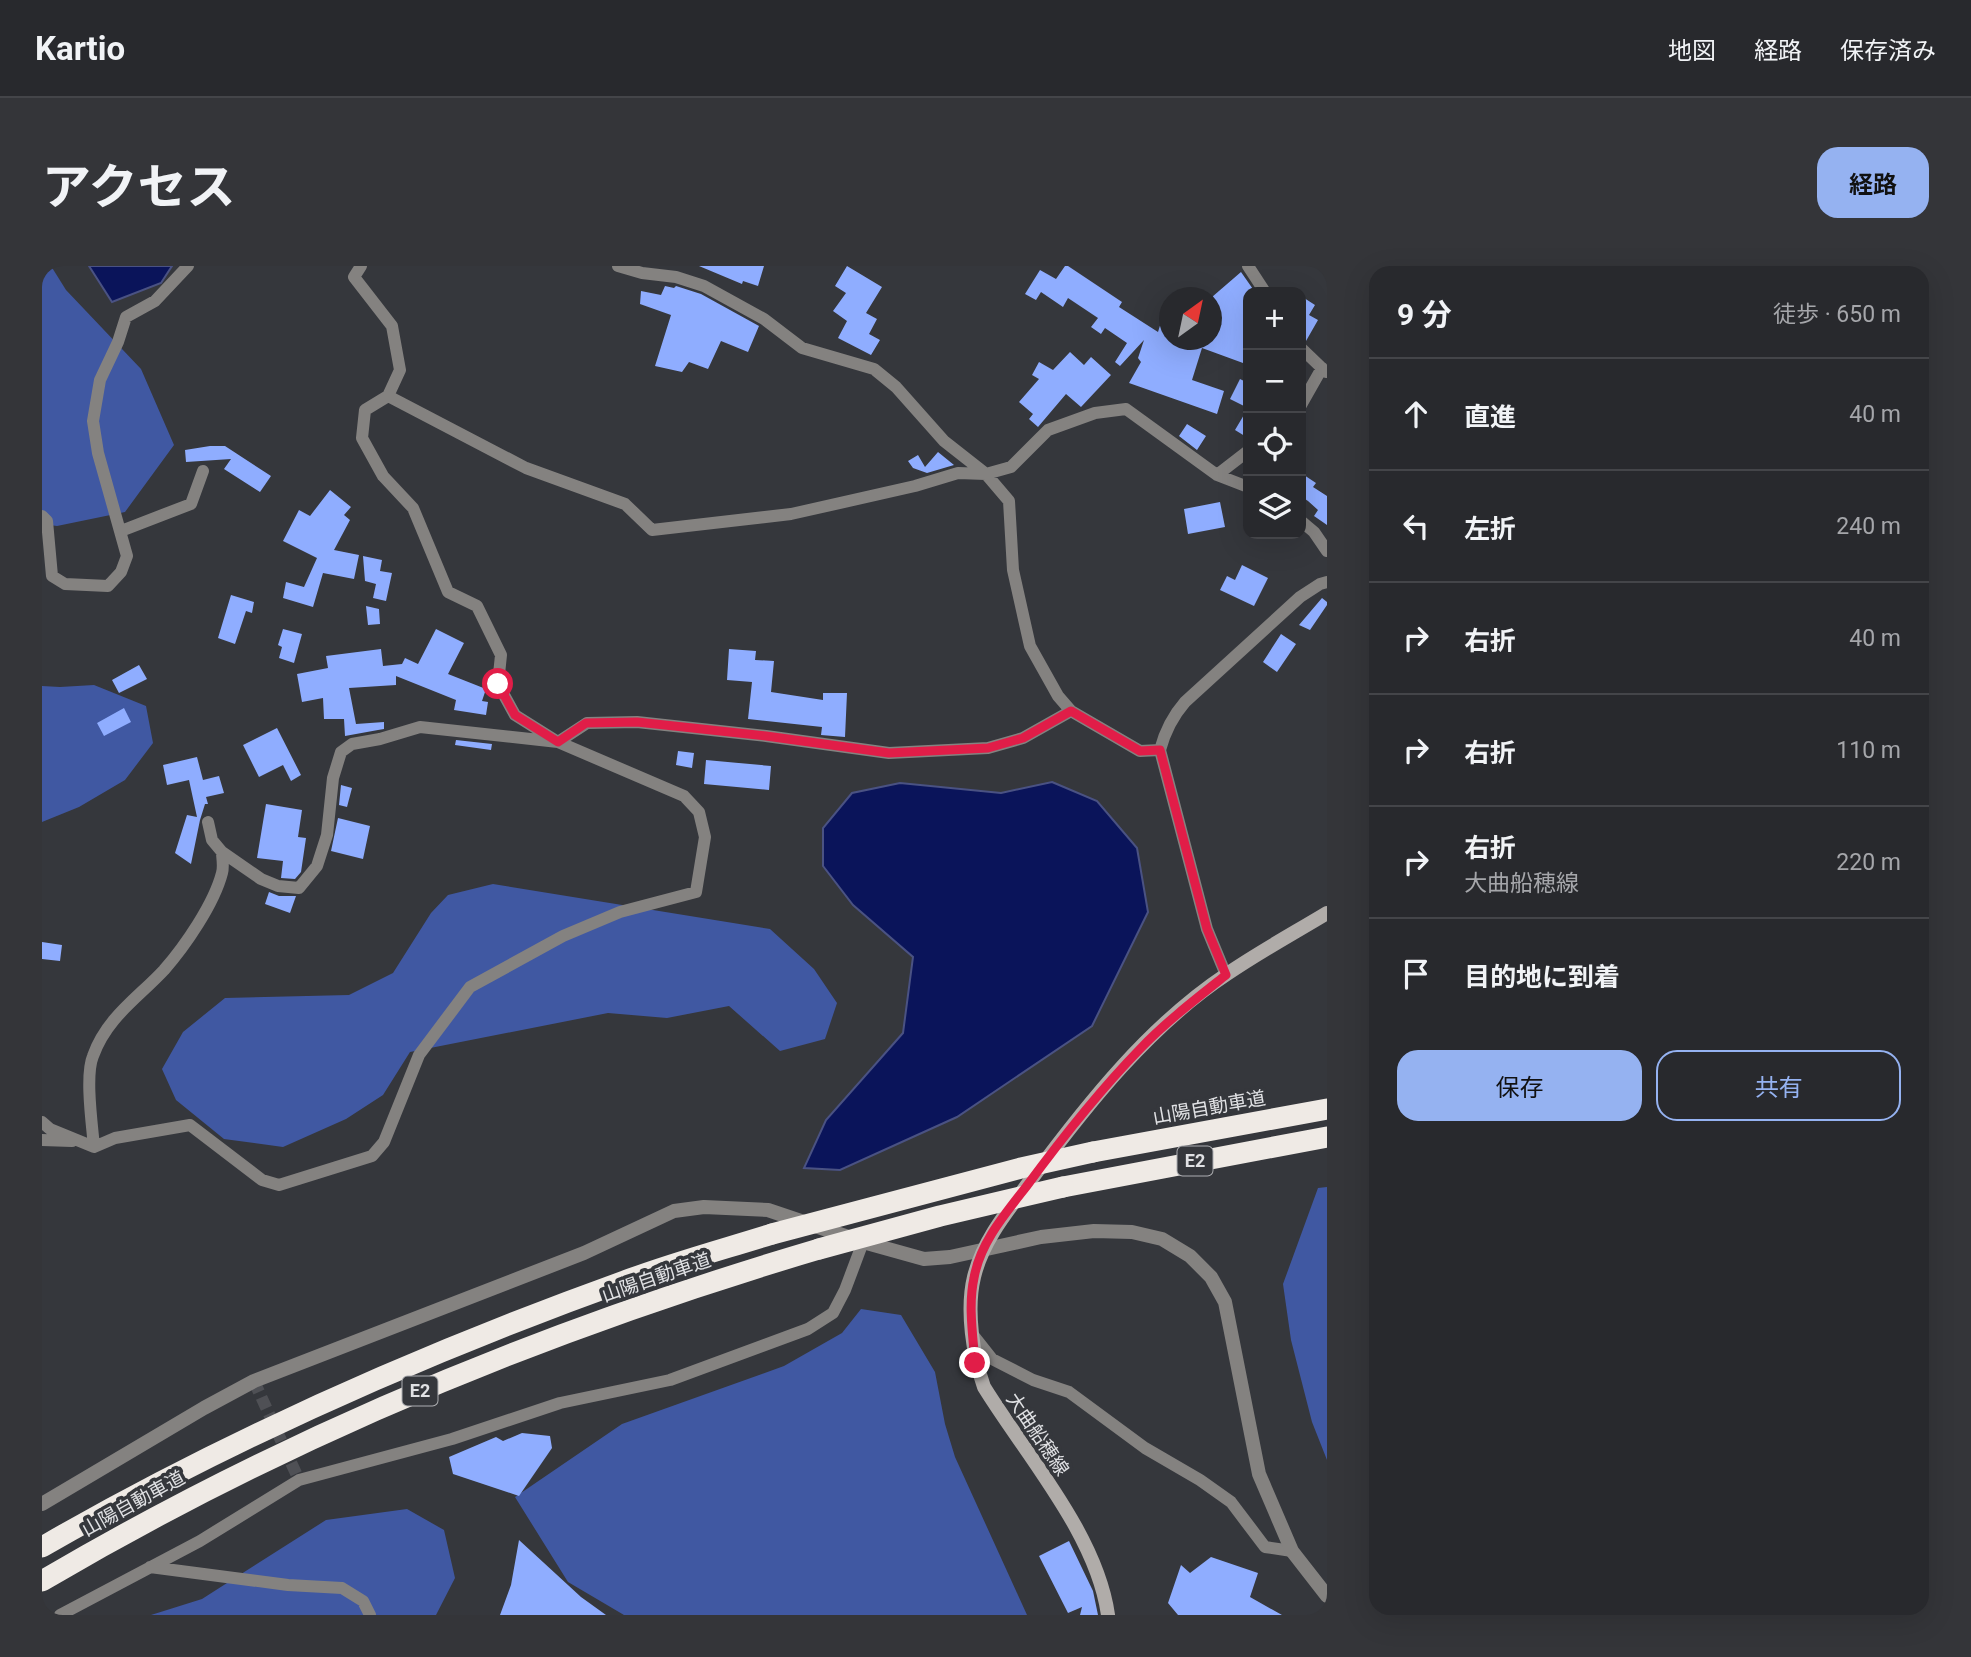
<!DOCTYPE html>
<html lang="ja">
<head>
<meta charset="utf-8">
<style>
	:root { --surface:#28292d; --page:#343539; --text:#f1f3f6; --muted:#a5a6aa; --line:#444549; --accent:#95b2f1 }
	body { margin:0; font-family:Roboto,"Noto Sans JP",sans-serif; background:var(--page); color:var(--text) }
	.controls { position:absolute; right:21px; top:21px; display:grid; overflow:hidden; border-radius:14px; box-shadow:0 7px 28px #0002 }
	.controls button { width:63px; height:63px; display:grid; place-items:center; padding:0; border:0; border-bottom:2px solid var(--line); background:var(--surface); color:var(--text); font:35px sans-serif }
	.compass { position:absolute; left:1117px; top:21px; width:63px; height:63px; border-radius:50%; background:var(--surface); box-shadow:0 7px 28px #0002; rotate:33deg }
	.stop { position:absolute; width:21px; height:21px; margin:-16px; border:5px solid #e11d48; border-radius:50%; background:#fff }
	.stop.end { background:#e11d48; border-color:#fff; box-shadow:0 2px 7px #0008 }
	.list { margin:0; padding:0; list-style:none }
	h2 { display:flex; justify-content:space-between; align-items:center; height:91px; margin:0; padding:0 28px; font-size:30px }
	h2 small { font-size:23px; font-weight:400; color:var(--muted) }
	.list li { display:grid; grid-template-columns:46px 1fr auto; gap:21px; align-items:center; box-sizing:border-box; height:112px; padding:0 28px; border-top:2px solid var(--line) }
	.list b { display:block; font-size:26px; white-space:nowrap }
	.list p { margin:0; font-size:23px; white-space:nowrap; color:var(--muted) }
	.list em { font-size:23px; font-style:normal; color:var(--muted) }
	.actions { display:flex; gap:14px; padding:21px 28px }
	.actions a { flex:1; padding:16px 0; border:2px solid var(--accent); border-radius:21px; text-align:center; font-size:24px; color:var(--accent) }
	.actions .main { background:var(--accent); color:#111 }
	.icon { flex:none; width:38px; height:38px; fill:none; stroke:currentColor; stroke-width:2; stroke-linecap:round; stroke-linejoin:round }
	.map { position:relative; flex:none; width:1285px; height:1349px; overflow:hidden; border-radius:21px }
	header { display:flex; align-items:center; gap:42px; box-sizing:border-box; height:98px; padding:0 35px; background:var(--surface); border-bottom:2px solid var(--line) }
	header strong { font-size:33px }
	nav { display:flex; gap:38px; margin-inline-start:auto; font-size:24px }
	.intro { display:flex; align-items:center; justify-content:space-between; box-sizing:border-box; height:168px; padding:0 42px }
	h1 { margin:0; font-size:49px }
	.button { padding:18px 32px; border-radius:21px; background:var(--accent); color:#111; font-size:24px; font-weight:700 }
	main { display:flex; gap:42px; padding:0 42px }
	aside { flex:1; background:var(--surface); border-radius:21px; box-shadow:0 7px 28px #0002 }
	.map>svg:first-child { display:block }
</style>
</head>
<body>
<header>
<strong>Kartio</strong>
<nav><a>地図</a><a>経路</a><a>保存済み</a></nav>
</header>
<div class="intro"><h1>アクセス</h1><a class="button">経路</a></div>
<main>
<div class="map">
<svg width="1285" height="1349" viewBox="0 0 1285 1349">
	<rect width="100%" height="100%" fill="#35373c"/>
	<path fill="#4058a2" d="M 0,0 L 9,0 L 24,24 L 99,103 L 132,179 L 83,246 L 15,260 L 0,258 Z
		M 52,419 L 104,440 L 111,477 L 83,514 L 37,541 L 0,556 L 0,420 L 18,421 Z
		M 451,618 L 728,663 L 772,703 L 795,737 L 783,773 L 738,785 L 687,740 L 625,752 L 566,747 L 368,786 L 341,829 L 304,853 L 241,881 L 182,873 L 134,834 L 120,803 L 141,766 L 183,732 L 307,729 L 351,707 L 389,647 L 406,629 Z
		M 1285,921 L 1285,1194 L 1270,1156 L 1249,1074 L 1241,1018 L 1276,922 Z
		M 819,1043 L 859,1049 L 893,1106 L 903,1158 L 913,1191 L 985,1349 L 582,1349 L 526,1316 L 473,1231 L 580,1158 L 742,1100 L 800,1067 Z
		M 365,1243 L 402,1264 L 413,1312 L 394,1349 L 109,1349 L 160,1333 L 284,1254 Z"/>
	<path fill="#0a145a" stroke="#4a5283" stroke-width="2" d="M 47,0 L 130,0 L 119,17 L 70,36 Z
		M 1010,516 L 1055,535 L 1095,582 L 1106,646 L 1050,760 L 915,851 L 798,904 L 762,902 L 784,854 L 861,767 L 871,691 L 811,639 L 781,600 L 781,562 L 810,527 L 858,517 L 959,527 Z"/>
	<path fill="#8fadff" d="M 657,0 L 722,0 L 716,20 L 701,15 L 700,18 Z
		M 805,0 L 840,21 L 824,47 L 835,53 L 827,68 L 838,74 L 829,89 L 796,72 L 805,55 L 791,45 L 804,27 L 793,20 Z
		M 1023,0 L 1026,0 L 1080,36 L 1077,41 L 1116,66 L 1125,37 L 1128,37 L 1128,74 L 1170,74 L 1170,31 L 1199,6 L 1213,26 L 1206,26 L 1206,84 L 1201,97 L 1160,82 L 1150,114 L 1182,125 L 1175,148 L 1087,117 L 1099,96 L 1096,92 L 1102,74 L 1078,100 L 1073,96 L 1085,77 L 1063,62 L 1059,68 L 1049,61 L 1056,52 L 1026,32 L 1021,41 L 999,26 L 994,34 L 983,28 L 998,4 L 1014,13 Z
		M 623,20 L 632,22 L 634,20 L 659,28 L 717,60 L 706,86 L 679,75 L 666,103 L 647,96 L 640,106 L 613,100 L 629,49 L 598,38 L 599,25 L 619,29 Z
		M 1259,30 L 1273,39 L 1267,49 L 1276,54 L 1264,75 L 1259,73 Z
		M 1028,86 L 1042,99 L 1049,91 L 1069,109 L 1039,141 L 1024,128 L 996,161 L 987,153 L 991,148 L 977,136 L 997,113 L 990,109 L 997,96 L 1011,104 Z
		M 1198,113 L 1206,117 L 1206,172 L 1193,164 L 1206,142 L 1188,133 Z
		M 1145,158 L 1164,170 L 1155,184 L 1137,170 Z
		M 168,180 L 183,180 L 229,210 L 218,226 L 182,203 L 189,193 L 144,196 L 143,184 Z
		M 896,186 L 912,199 L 885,207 L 871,202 L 866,195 L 876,189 L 883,201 Z
		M 1259,207 L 1274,217 L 1271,221 L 1285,230 L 1285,259 L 1272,250 L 1276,244 L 1266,235 L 1263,233 L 1259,240 Z
		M 288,224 L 309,241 L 302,249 L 308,254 L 292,284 L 317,289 L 312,313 L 281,307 L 271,341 L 241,332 L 244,316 L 262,321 L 275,292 L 241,275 L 257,244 L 268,250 Z
		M 1178,236 L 1183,261 L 1146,268 L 1142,243 Z
		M 321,290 L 340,294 L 338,305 L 350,307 L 344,335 L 331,332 L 334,318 L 323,315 Z
		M 1200,299 L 1226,312 L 1212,340 L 1178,324 L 1185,310 L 1193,314 Z
		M 189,329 L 212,336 L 210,347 L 204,345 L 193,378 L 176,372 Z
		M 1280,332 L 1285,336 L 1285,339 L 1268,364 L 1257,359 Z
		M 324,340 L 337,343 L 338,358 L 326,359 Z
		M 241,363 L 260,368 L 252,397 L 237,392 L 240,381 L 236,379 Z
		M 394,363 L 422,377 L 406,408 L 444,423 L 440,435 L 446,436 L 444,449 L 412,444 L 414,434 L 354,410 L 354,419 L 307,422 L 314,458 L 342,456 L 342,463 L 336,464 L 303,470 L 302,453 L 282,453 L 281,432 L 260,436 L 255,408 L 286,402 L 284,390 L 339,383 L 341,400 L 360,398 L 363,392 L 376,398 Z
		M 1239,368 L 1254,378 L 1235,406 L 1221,396 Z
		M 687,383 L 714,385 L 713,394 L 732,395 L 729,426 L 781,434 L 781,427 L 805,427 L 803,471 L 779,469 L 780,461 L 706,453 L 710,416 L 685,414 Z
		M 97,399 L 105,413 L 77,427 L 70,414 Z
		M 82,442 L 89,456 L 62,470 L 55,457 Z
		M 235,462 L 259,509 L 249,515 L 241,499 L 217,511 L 201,479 Z
		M 414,474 L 450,478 L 449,484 L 413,479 Z
		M 636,485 L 652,487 L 650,502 L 634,499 Z
		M 155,491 L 161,514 L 177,510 L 182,527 L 164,531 L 166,538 L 163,538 L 158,554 L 149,598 L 133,587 L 145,549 L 155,551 L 147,514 L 125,519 L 121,499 Z
		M 664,494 L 729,500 L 727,524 L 662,518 Z
		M 299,519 L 310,522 L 305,541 L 297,539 Z
		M 224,538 L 260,544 L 256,571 L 264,572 L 259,606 L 253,613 L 239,612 L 241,595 L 215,592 Z
		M 296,552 L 328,560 L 321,593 L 289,585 Z
		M 227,626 L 237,630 L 254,630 L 248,647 L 223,638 Z
		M 0,676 L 20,679 L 18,695 L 0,693 Z
		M 480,1167 L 508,1170 L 510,1182 L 477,1230 L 411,1208 L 407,1191 L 454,1171 L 461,1175 Z
		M 477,1274 L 539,1331 L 564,1349 L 458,1349 L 469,1319 Z
		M 1027,1275 L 1051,1325 L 1056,1349 L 1038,1349 L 1040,1341 L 1026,1347 L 997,1290 Z
		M 1169,1291 L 1216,1307 L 1208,1331 L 1240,1349 L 1136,1349 L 1126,1337 L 1139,1299 L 1148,1307 Z"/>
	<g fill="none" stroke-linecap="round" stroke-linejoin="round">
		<path stroke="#4f5055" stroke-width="12" stroke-dasharray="12 6" stroke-linecap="butt" d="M 212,1115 L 257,1214"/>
		<path stroke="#848280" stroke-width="12" d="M 576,0 L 600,7 L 634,11 L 662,20 L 722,53 L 760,82 L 832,103 L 854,121 L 902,175 L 944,208 L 967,235 L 971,304 L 988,380 L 1016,430 L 1029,445 L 1098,485 L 1118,484
			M 1206,0 L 1223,26
			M 1259,82 L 1284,106
			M 346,130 L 484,202 L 583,238 L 610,264 L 749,248 L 873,220 L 916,207 L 944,208 L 969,201 L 1006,164 L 1053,147 L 1084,143 L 1175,209 L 1206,221
			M 1259,139 L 1280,102
			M 1175,209 L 1206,185
			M 0,250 L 5,255 L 10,310 L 23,318 L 66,320 L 79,306 L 85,290 L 56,187 L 51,155 L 58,114 L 76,76 L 84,51 L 113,35 L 146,0
			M 1259,255 L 1272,266 L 1285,285
			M 79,265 L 149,238 L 161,205
			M 166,556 L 170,574 L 180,586 L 219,613 L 236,620 L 257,622 L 275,600 L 285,569 L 291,512 L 299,486 L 310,478 L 338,473 L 378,461 L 516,476 L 545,457 L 595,456 L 724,470 L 847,487 L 946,482 L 981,472 L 1029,445
			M 1184,709 L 1165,663 L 1118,484 C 1123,465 1130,451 1143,436 L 1258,331 L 1278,318 L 1285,316
			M 0,856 L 8,863 L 52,881 L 73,872 L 148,859 L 220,914 L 237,919 L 330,890 L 342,876 L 377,789 L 428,721 L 521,670 L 578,646 L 654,626 L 663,571 L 657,546 L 642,530 L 516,476 L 473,449 L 456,418 L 459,389 L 435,340 L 406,326 L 371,242 L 341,210 L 320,172 L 323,144 L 346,130 L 358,104 L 350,60 L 312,11 L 319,0
			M 0,874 L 30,875
			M 52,881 C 50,858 43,809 51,790 C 65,751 96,732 122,704 C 143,680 172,638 180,607 C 182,600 180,592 180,586
			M 931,1069 L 950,1093 L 991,1114 L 1027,1126 L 1103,1182 L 1158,1214 L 1189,1236 L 1223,1281 L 1250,1285
			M 108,1301 L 246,1319 L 300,1322 L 321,1335 L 328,1349
			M 18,1349 L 158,1275 L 257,1214 L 410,1173 L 518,1137 L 628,1114 L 766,1063 L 791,1047 L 803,1024 L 821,976"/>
		<path stroke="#848280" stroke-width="14" d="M 0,1238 L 162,1142 L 212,1115 L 542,987 L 632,945 L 662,941 L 726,944 L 821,976 L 882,993 L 908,991 L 999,971 L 1052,965 L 1090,966 L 1120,973 L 1148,990 L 1169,1011 L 1183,1036 L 1217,1208 L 1250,1285 L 1285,1330"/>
		<path stroke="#b0aca9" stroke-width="14" d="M 1066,1349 C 1055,1269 984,1189 942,1121 C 931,1090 924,1044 932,1011 C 941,973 968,942 991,911 C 1046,837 1108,759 1185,708 C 1217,686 1252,667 1285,647"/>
		<path stroke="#efeae5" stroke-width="21" d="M 1051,886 L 1285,843
			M 1021,921 L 1285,871
			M 0,1281 C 187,1173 385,1086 588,1013 C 634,996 682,983 730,968
			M 0,1315 C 244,1171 506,1063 777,983"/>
		<path stroke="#efeae5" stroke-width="21" d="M 730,968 L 979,902 L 1051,886
			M 777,983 L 898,950 L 1021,921"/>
	</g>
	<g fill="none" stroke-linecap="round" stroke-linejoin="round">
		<path stroke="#e11d48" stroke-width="9" d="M 456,418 L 473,449 L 516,476 L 544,457 L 595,456 L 724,470 L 847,487 L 946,482 L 981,472 L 1029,445 L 1098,485 L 1118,484 L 1165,663 L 1184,709 C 1155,732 1125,755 1099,782 C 1057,825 1020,872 984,921 C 963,948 938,977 932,1012 C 926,1039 931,1070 933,1097"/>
	</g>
	<g text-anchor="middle" stroke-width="7" stroke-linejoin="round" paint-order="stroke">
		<g fill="#35373c" stroke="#adaeb2" stroke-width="2">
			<rect x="1135.5" y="880.5" width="35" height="29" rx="5"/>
			<rect x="360.5" y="1110.5" width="35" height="29" rx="5"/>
		</g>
		<g font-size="18" font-weight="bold" fill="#e0e1e4">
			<text x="1153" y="901">E2</text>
			<text x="378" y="1131">E2</text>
		</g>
		<g font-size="19" fill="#e0e1e4" stroke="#35373c">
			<text transform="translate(1167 841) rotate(-10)" y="7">山陽自動車道</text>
			<text transform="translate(614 1011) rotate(-19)" y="7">山陽自動車道</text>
			<text transform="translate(996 1168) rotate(56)" y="7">大曲船穂線</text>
			<text transform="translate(91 1237) rotate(-29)" y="7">山陽自動車道</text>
		</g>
	</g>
</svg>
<div class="controls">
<button>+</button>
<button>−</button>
<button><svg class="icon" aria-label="locate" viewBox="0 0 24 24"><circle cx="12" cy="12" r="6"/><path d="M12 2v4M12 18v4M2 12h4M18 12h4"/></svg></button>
<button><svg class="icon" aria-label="layers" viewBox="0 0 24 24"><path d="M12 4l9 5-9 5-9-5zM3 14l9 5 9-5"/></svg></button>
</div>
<svg class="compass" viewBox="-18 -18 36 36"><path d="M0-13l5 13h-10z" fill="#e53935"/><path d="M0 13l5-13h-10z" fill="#a5a6aa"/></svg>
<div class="stop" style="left:456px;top:418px"></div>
<div class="stop end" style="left:933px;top:1097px"></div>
</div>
<aside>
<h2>9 分<small>徒歩 · 650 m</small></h2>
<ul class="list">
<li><svg class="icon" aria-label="ahead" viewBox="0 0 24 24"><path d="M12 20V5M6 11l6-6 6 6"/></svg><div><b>直進</b></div><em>40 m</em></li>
<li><svg class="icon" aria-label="left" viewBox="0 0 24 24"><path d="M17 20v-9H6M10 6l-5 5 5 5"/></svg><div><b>左折</b></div><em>240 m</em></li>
<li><svg class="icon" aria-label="right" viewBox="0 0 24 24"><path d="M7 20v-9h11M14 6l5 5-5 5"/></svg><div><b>右折</b></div><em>40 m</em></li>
<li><svg class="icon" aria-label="right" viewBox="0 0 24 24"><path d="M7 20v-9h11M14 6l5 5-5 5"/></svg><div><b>右折</b></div><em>110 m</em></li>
<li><svg class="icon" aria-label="right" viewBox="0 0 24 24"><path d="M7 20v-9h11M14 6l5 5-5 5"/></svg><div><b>右折</b><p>大曲船穂線</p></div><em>220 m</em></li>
<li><svg class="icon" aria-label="arrive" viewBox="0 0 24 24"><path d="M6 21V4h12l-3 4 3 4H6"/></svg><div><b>目的地に到着</b></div></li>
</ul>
<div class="actions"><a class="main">保存</a><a>共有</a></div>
</aside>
</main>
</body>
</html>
